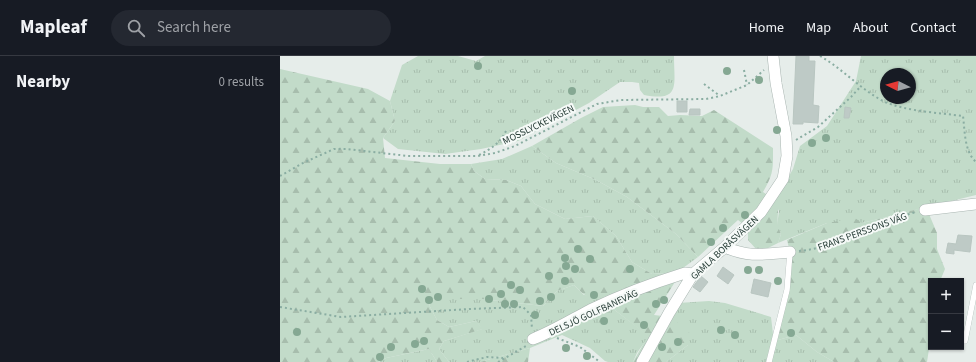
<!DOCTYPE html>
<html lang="en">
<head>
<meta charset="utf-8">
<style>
	:root { --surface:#171b24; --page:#242831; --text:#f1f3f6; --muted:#9ea1a6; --line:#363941 }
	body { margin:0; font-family:"Source Sans 3",sans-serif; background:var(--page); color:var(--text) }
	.controls { position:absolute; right:12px; bottom:12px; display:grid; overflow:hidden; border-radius:0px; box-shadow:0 1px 3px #0004 }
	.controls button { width:36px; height:36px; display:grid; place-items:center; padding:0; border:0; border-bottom:1px solid var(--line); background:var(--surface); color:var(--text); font:20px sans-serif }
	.compass { position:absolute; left:600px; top:12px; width:36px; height:36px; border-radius:50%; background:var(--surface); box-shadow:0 1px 3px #0004; rotate:276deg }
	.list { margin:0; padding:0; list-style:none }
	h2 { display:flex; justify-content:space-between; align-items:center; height:52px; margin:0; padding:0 16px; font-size:17px }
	h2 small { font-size:13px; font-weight:400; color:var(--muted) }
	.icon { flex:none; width:22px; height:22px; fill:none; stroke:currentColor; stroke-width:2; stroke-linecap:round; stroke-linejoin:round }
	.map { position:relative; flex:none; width:696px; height:306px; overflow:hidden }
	header { display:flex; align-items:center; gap:24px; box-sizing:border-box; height:56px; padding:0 20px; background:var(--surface); border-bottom:1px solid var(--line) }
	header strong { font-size:19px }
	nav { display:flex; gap:22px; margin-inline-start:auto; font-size:14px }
	.search { width:280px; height:36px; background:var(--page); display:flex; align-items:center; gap:10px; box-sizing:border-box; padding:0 14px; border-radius:22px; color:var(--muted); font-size:15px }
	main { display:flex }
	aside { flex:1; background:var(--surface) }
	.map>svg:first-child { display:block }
</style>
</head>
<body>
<header>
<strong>Mapleaf</strong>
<div class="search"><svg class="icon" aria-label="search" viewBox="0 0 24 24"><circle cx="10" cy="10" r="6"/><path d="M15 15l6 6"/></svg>Search here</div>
<nav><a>Home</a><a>Map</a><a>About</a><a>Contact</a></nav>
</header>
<main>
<aside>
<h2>Nearby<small>0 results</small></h2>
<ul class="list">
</ul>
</aside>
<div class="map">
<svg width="696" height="306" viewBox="0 0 696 306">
	<defs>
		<pattern id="grass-tufts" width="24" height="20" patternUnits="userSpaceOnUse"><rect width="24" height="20" fill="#c2dbc9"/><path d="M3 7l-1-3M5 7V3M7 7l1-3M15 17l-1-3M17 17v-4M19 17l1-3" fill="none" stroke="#a7bdad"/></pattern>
		<pattern id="forest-firs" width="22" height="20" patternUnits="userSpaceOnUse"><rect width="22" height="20" fill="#c2dbc9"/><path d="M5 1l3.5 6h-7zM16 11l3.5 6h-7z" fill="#a7bdad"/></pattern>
	</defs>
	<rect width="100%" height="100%" fill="#e6edea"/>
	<path fill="url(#grass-tufts)" fill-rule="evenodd" d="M 138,0 L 178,0 L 196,5 L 205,0 L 394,0 C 394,29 401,46 364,39 L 360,34 L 359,27 L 352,26 L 340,26 L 309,47 L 238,85 L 201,93 L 165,98 L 118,93 L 103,82 L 115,65 L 110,45 L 122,9 Z
		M 581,0 L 696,0 L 696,139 L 582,167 L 547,167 L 498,187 L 501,178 L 497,170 L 499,155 L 493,143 L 506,125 L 513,113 L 520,90 L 547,70 L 576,25 ZM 606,18 L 630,18 L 630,42 L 606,42 Z
		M 252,90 L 276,107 L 316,124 L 347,141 L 396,178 L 418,201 L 403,212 L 389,217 L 372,218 L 352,206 L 336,180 L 313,160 L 285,163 L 255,148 L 241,130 L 226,124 L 205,123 L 194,115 L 191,108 L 222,103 Z
		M 294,229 L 304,239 L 324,240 L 336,255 L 369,280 L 357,297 L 353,306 L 328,306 L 325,305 L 310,292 L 282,279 L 250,292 L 200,306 L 169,306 L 159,293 L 164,285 L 202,273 L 196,265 L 169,271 L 157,264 L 149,249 L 154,243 L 202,243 L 263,250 L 277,235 Z
		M 429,245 L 445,247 L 491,261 L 493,278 L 498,284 L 516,279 L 537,296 L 554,306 L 386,306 L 408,289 L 391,261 L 398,247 Z
		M 149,293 L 157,306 L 98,306 L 106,302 Z"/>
	<path fill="url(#forest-firs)" d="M 0,13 L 88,33 L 110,45 L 115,65 L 103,82 L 105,102 L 160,108 L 191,108 L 194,115 L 205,123 L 226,124 L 241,130 L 255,148 L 285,163 L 313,160 L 336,180 L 352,206 L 372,218 L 389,217 L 395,226 L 374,259 L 391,261 L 409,276 L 410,282 L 408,289 L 386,306 L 353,306 L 368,280 L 336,255 L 324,240 C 308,243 306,241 294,229 L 277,235 L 263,250 L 202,243 L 154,243 L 149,249 L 157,264 L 169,271 L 196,265 L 203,273 L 164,285 L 159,293 L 169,306 L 157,306 L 149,293 L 106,302 L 98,306 L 0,306 Z
		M 355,49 L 363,51 L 379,51 L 388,60 L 400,59 L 422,60 L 434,54 L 493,92 C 493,112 494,118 483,136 L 498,146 C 499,159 495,167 501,178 L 498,187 L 486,193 L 476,193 L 468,184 L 468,172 L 458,164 L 418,201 L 396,178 L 347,141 L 316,124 L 276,107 L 252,90 L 301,62 L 323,51 Z
		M 646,151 L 657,177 L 657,193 L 665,213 L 660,225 L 651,225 L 651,280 L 647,306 L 554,306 L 537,296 L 516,279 L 498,284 L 493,278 L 504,238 L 509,192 L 507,184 L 547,167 L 575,162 L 582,167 Z
		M 250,292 L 248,306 L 200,306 Z"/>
	<path fill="#becac6" stroke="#b9c6c1" d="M 516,0 L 529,0 L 529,5 L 535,5 L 533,49 L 539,50 L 538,67 L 523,66 L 523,68 L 513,68 Z
		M 397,45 L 407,45 L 407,56 L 397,56 Z
		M 565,51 L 571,52 L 569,62 L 564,62 Z
		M 410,53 L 420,53 L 420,59 L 409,59 Z
		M 678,179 L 692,180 L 690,196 L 674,194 L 674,198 L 666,197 L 668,187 L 676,188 Z
		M 443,211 L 454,219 L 448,228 L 437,220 Z
		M 421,220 L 428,226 L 420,236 L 413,231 Z
		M 474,223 L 491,227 L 488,241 L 471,237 Z"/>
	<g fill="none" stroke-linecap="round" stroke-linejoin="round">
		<defs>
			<path id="service" d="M 685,285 L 696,229
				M 489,306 L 507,234 L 510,196"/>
			<path id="minor" d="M 645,154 L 696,148
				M 445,191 C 469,202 485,198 510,196
				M 253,283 C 273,275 291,264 310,254 C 341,239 373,227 405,217 L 413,218
				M 362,306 L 389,257 L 413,218 L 445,191 L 481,156 L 503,123 L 507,100 L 506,80 L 496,27 L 493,0"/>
		</defs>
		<use href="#service" stroke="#a9b5b1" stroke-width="6"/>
		<use href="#minor" stroke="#a9b5b1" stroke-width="12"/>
		<path stroke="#8aada2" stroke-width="2" stroke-dasharray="2 3" stroke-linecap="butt" d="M 540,0 C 563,13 581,34 605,46 C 625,55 660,57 683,60 C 685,75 684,95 696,106
			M 464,14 L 467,29
			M 424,28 L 440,40
			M 516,84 L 538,71 L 571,41 L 581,30
			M 199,99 C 211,93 220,87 226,75
			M 0,120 L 23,107 L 54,93 L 67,93 L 128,100 L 198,100 L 215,97 L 235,90 L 317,48 L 341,44 L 426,43 L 440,40 L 467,29 L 484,14
			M 519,195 C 561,191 596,167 636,156
			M 0,251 L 61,261 L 189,253 L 243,251 L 251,259 L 252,273
			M 277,282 L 300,291 L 320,306
			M 187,306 L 207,301 L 223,302
			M 218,306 L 246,290"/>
		<use href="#service" stroke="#fff" stroke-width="5.5"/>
		<use href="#minor" stroke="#fff" stroke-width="11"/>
	</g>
	<g fill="#85a893">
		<circle cx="198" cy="10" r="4"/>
		<circle cx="447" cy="15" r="4"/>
		<circle cx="479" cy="24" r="4"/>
		<circle cx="292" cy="35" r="4"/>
		<circle cx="497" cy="74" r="4"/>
		<circle cx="546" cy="82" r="4"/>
		<circle cx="532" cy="87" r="4"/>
		<circle cx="465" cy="159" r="4"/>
		<circle cx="443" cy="172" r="4"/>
		<circle cx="431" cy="186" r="4"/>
		<circle cx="298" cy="193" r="4"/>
		<circle cx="285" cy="202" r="4"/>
		<circle cx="310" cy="203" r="4"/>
		<circle cx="286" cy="210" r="4"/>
		<circle cx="295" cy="213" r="4"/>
		<circle cx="350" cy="213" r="4"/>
		<circle cx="468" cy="214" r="4"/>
		<circle cx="479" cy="214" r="4"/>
		<circle cx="269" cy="220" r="4"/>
		<circle cx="285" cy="225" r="4"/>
		<circle cx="498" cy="225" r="4"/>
		<circle cx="231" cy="229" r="4"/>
		<circle cx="142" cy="233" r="4"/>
		<circle cx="240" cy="234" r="4"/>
		<circle cx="221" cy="238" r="4"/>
		<circle cx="314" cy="239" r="4"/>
		<circle cx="158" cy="241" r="4"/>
		<circle cx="271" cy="241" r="4"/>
		<circle cx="209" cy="243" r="4"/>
		<circle cx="149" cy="244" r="4"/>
		<circle cx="384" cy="244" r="4"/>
		<circle cx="260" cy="245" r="4"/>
		<circle cx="225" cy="248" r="4"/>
		<circle cx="234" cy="248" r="4"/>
		<circle cx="376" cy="248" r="4"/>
		<circle cx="255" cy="259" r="4"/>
		<circle cx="324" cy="265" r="4"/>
		<circle cx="364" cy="269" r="4"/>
		<circle cx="441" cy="274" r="4"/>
		<circle cx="17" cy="276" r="4"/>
		<circle cx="511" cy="277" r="4"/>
		<circle cx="455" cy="279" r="4"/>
		<circle cx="144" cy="285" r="4"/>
		<circle cx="398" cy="286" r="4"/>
		<circle cx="135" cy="288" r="4"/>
		<circle cx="111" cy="291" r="4"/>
		<circle cx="382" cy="291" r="4"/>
		<circle cx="286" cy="292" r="4"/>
		<circle cx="307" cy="300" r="4"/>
		<circle cx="100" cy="301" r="4"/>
	</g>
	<g text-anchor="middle" stroke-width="4" stroke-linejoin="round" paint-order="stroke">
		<g font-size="10" fill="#273d37" stroke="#f6faf8">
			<text transform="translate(258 68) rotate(-26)" y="4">MOSSLYCKEVÄGEN</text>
			<text transform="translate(582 175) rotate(-20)" y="4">FRANS PERSSONS VÄG</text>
			<text transform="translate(444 191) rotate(-43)" y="4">GAMLA BORÅSVÄGEN</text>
			<text transform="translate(313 256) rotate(-25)" y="4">DELSJÖ GOLFBANEVÄG</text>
		</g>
	</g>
</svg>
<div class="controls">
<button>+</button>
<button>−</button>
</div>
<svg class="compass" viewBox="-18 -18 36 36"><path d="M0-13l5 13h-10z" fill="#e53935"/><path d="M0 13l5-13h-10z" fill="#9ea1a6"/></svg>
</div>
</main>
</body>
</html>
